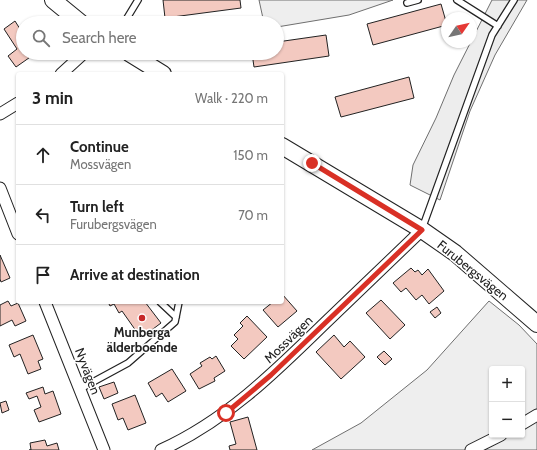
<!DOCTYPE html>
<html lang="en">
<head>
<meta charset="utf-8">
<style>
	:root { --surface:#fff; --page:#f6f6f6; --text:#222; --muted:#767676; --line:#e0e0e0 }
	body { margin:0; font-family:Cabin,sans-serif; background:var(--page); color:var(--text) }
	.controls { position:absolute; right:12px; bottom:12px; display:grid; overflow:hidden; border-radius:4px; box-shadow:0 1px 3px #0004 }
	.controls button { width:36px; height:36px; display:grid; place-items:center; padding:0; border:0; border-bottom:1px solid var(--line); background:var(--surface); color:var(--text); font:20px sans-serif }
	.compass { position:absolute; left:441px; top:12px; width:36px; height:36px; border-radius:50%; background:var(--surface); box-shadow:0 1px 3px #0004; rotate:56deg }
	.stop { position:absolute; width:12px; height:12px; margin:-9px; border:3px solid #d93025; border-radius:50%; background:#fff }
	.stop.end { background:#d93025; border-color:#fff; box-shadow:0 1px 4px #0008 }
	.list { margin:0; padding:0; list-style:none }
	h2 { display:flex; justify-content:space-between; align-items:center; height:52px; margin:0; padding:0 16px; font-size:17px }
	h2 small { font-size:13px; font-weight:400; color:var(--muted) }
	.list li { display:grid; grid-template-columns:26px 1fr auto; gap:12px; align-items:center; box-sizing:border-box; height:60px; padding:0 16px; border-top:1px solid var(--line) }
	.list b { display:block; font-size:15px; white-space:nowrap }
	.list p { margin:0; font-size:13px; white-space:nowrap; color:var(--muted) }
	.list em { font-size:13px; font-style:normal; color:var(--muted) }
	.icon { flex:none; width:22px; height:22px; fill:none; stroke:currentColor; stroke-width:2; stroke-linecap:round; stroke-linejoin:round }
	.map { position:relative; flex:none; width:537px; height:450px; overflow:hidden }
	.search { position:absolute; background:var(--surface); box-shadow:0 1px 3px #0004; left:16px; top:16px; width:268px; height:44px; display:flex; align-items:center; gap:10px; box-sizing:border-box; padding:0 14px; border-radius:22px; color:var(--muted); font-size:15px }
	.panel { position:absolute; background:var(--surface); box-shadow:0 1px 3px #0004; left:16px; top:72px; width:268px; height:232px; border-radius:4px }
	.map>svg:first-child { display:block }
</style>
</head>
<body>
<div class="map">
<svg width="537" height="450" viewBox="0 0 537 450">
	<rect width="100%" height="100%" fill="#fff"/>
	<path fill="#eee" stroke="#6f6f6f" fill-rule="evenodd" d="M 259,0 L 393,0 L 349,15 L 277,27 L 277,23 L 264,23 Z
		M 489,301 L 519,325 L 537,344 L 537,450 L 312,450 L 361,423 L 427,370 ZM 492,369 L 522,369 L 522,435 L 492,435 Z"/>
	<path fill="#ededed" stroke="#6f6f6f" d="M 492,0 L 527,0 L 495,55 L 470,111 L 440,200 L 410,185 L 413,165 L 436,118 L 454,75 Z"/>
	<path fill="#f3c9c0" stroke="#222" d="M 163,0 L 240,0 L 241,8 L 165,18 Z
		M 441,4 L 447,25 L 373,45 L 367,24 Z
		M 35,18 L 39,23 L 28,23 Z
		M 15,21 L 20,29 L 23,27 L 23,53 L 36,53 L 16,67 L 8,56 L 17,49 L 4,29 Z
		M 326,35 L 329,56 L 254,67 L 252,53 L 277,53 L 277,42 Z
		M 409,77 L 414,98 L 341,117 L 335,97 Z
		M 0,255 L 10,278 L 1,282 L 0,279 Z
		M 411,268 L 415,272 L 418,270 L 422,275 L 428,269 L 444,291 L 429,304 L 422,295 L 416,300 L 406,288 L 401,292 L 393,283 Z
		M 282,294 L 297,311 L 278,327 L 263,310 L 273,302 L 282,302 Z
		M 381,300 L 405,325 L 390,339 L 366,313 Z
		M 8,301 L 11,306 L 18,303 L 26,321 L 15,326 L 12,320 L 0,326 L 0,305 Z
		M 108,302 L 145,302 L 161,323 L 141,338 L 122,311 L 119,313 L 114,304 L 110,306 Z
		M 437,307 L 441,313 L 435,318 L 430,312 Z
		M 247,316 L 267,337 L 244,359 L 231,346 L 238,339 L 234,335 L 243,326 L 240,323 Z
		M 33,335 L 43,359 L 38,361 L 41,369 L 28,374 L 20,354 L 14,357 L 9,345 Z
		M 334,335 L 344,347 L 350,341 L 365,357 L 341,379 L 316,352 Z
		M 384,351 L 392,359 L 385,365 L 377,357 Z
		M 216,356 L 225,371 L 214,378 L 215,381 L 199,389 L 190,374 L 202,366 L 200,363 L 210,357 L 212,359 Z
		M 172,369 L 186,391 L 168,402 L 162,393 L 156,397 L 148,383 Z
		M 114,382 L 118,393 L 104,399 L 99,387 Z
		M 43,387 L 45,394 L 53,391 L 61,414 L 39,422 L 34,410 L 41,407 L 37,396 L 29,399 L 26,393 Z
		M 135,395 L 146,423 L 128,430 L 123,418 L 118,420 L 112,404 Z
		M 6,401 L 9,410 L 2,413 L 0,403 Z
		M 248,417 L 257,450 L 230,450 L 229,446 L 236,444 L 230,422 Z
		M 45,440 L 47,446 L 57,443 L 59,450 L 29,450 L 31,450 L 30,443 Z"/>
	<g fill="none" stroke-linecap="round" stroke-linejoin="round">
		<defs>
			<path id="lane" d="M 457,0 L 498,26
				M 407,3 L 418,0
				M 124,23 L 138,0
				M 422,229 L 492,35 L 514,0
				M 160,302 L 176,317
				M 80,389 L 128,363 L 175,322 L 179,302"/>
			<path id="street" d="M 61,74 L 84,53
				M 0,114 L 18,103
				M 0,188 L 18,234
				M 45,302 L 104,450
				M 522,424 L 537,415
				M 161,450 C 225,421 273,374 323,325 C 356,293 389,262 422,230
				M 471,450 L 501,435"/>
			<path id="secondary" d="M 53,0 L 81,23
				M 129,53 L 163,74
				M 282,146 L 422,230 L 455,253 L 537,324"/>
		</defs>
		<use href="#lane" stroke="#222" stroke-width="8"/>
		<use href="#street" stroke="#222" stroke-width="13"/>
		<use href="#secondary" stroke="#222" stroke-width="18"/>
		<use href="#lane" stroke="#fff" stroke-width="5.5"/>
		<use href="#street" stroke="#fff" stroke-width="11"/>
		<use href="#secondary" stroke="#fff" stroke-width="16"/>
	</g>
	<g fill="none" stroke-linecap="round" stroke-linejoin="round">
		<path stroke="#d93025" stroke-width="5" d="M 226,413 L 271,375 L 422,230 L 312,163"/>
	</g>
	<circle fill="#c62828" stroke="#fff" stroke-width="1.5" cx="142" cy="318" r="4"/>
	<g text-anchor="middle" stroke-width="3" stroke-linejoin="round" paint-order="stroke">
		<g font-size="13" fill="#222" stroke="#fff">
			<text transform="translate(473 270) rotate(39)" y="5">Furubergsvägen</text>
			<text transform="translate(288 339) rotate(-44)" y="5">Mossvägen</text>
			<text transform="translate(88 371) rotate(69)" y="5">Nyvägen</text>
		</g>
		<g font-size="13" font-weight="bold" fill="#222" stroke="#fff">
			<text x="142" y="337">Munberga<tspan x="142" dy="15">älderboende</tspan></text>
		</g>
	</g>
</svg>
<div class="controls">
<button>+</button>
<button>−</button>
</div>
<svg class="compass" viewBox="-18 -18 36 36"><path d="M0-13l5 13h-10z" fill="#e53935"/><path d="M0 13l5-13h-10z" fill="#767676"/></svg>
<div class="stop" style="left:226px;top:413px"></div>
<div class="stop end" style="left:312px;top:163px"></div>
<div class="search"><svg class="icon" aria-label="search" viewBox="0 0 24 24"><circle cx="10" cy="10" r="6"/><path d="M15 15l6 6"/></svg>Search here</div>
<section class="panel">
<h2>3 min<small>Walk · 220 m</small></h2>
<ul class="list">
<li><svg class="icon" aria-label="ahead" viewBox="0 0 24 24"><path d="M12 20V5M6 11l6-6 6 6"/></svg><div><b>Continue</b><p>Mossvägen</p></div><em>150 m</em></li>
<li><svg class="icon" aria-label="left" viewBox="0 0 24 24"><path d="M17 20v-9H6M10 6l-5 5 5 5"/></svg><div><b>Turn left</b><p>Furubergsvägen</p></div><em>70 m</em></li>
<li><svg class="icon" aria-label="arrive" viewBox="0 0 24 24"><path d="M6 21V4h12l-3 4 3 4H6"/></svg><div><b>Arrive at destination</b></div></li>
</ul>
</section>
</div>
</body>
</html>
